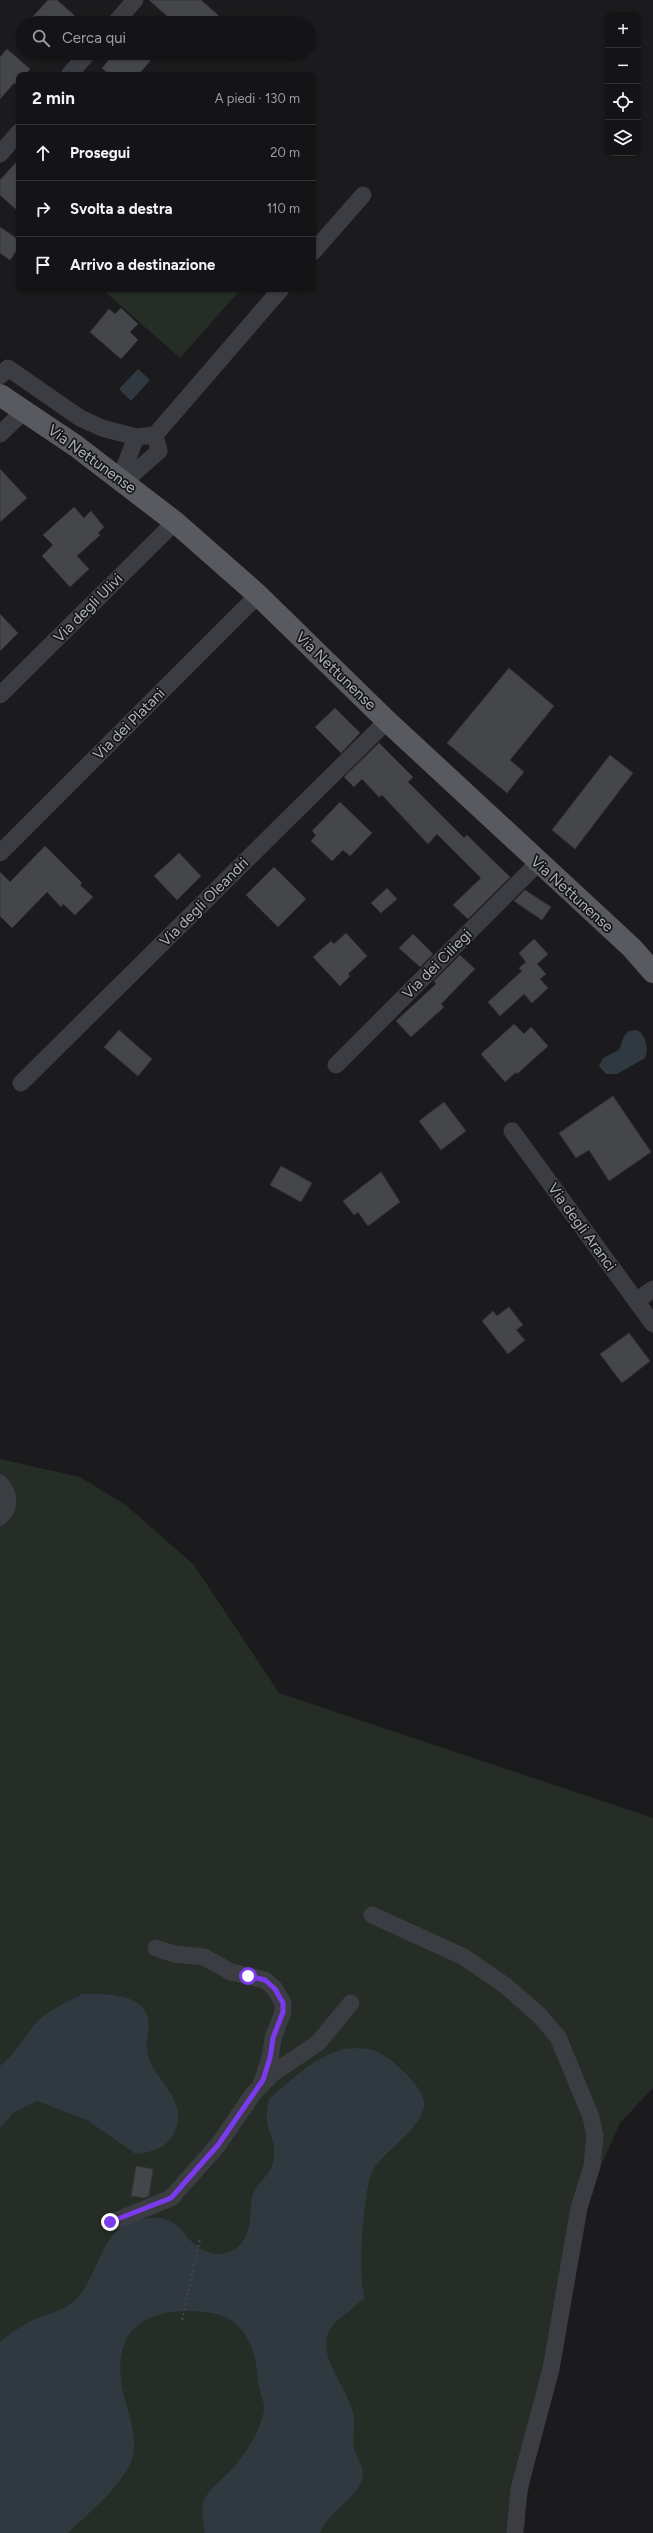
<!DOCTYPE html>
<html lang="it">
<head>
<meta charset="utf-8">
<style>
	:root { --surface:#141416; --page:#212123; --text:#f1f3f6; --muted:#9d9ea1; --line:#333335 }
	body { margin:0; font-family:Figtree,sans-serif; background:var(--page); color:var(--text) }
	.controls { position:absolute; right:12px; top:12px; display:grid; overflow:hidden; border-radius:8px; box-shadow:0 1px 3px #0004 }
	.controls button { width:36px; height:36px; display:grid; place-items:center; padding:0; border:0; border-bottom:1px solid var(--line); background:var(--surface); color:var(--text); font:20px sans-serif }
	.stop { position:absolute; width:12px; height:12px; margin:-9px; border:3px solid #7c3aed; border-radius:50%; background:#fff }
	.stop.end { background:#7c3aed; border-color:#fff; box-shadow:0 1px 4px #0008 }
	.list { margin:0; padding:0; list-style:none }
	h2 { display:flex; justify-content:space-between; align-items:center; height:52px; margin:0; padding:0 16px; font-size:17px }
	h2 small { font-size:13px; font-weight:400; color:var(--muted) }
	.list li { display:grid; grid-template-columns:26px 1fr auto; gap:12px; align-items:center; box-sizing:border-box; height:56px; padding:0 16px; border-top:1px solid var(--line) }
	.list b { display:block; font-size:15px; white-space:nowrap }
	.list em { font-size:13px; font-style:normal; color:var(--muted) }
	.icon { flex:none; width:22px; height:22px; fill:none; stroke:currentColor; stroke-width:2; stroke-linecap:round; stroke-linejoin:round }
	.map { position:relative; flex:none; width:653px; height:2533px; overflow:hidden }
	.search { position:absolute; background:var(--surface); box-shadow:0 1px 3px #0004; left:16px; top:16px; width:300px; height:44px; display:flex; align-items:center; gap:10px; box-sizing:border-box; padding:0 14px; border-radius:22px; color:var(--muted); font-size:15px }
	.panel { position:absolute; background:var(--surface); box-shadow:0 1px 3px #0004; left:16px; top:72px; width:300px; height:220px; border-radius:8px }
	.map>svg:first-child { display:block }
</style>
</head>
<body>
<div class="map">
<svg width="653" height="2533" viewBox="0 0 653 2533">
	<rect width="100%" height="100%" fill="#1b1b1d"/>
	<path fill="#252d26" d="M 102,289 L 241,289 L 180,358 Z
		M 0,1459 L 80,1477 L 127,1506 L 194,1565 L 279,1693 L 653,1818 L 653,2088 L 620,2123 L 586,2200 L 520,2533 L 0,2533 Z"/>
	<path fill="#313940" d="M 138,369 L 150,380 L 131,401 L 119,389 Z
		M 637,1030 C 646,1035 649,1049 645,1058 L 617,1074 L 606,1074 L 599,1066 L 603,1058 L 619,1050 L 624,1036 L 629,1031 Z
		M 83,1994 C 101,1994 129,1993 142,2007 C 155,2021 145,2035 147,2051 C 152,2081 189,2097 175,2131 C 168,2148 152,2152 136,2154 L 87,2120 L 37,2101 L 13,2113 L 0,2128 L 0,2066 C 18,2051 22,2039 36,2023 C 47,2010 68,2002 83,1994 Z
		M 344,2049 C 355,2048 369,2047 380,2053 C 393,2060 428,2090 424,2107 C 419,2130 388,2148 374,2168 C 363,2184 357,2280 365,2299 C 356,2303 352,2310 344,2315 C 303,2343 344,2379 353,2412 C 356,2423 352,2436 354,2448 C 356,2459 364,2465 363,2476 C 360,2497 329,2510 320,2533 L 205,2533 C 203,2526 201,2510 203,2503 C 209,2486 228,2476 238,2462 C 249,2448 263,2426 264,2408 C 264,2400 259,2390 258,2382 C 256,2362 256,2354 246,2336 C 237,2321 224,2314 206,2312 C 156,2307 114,2321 121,2381 C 124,2406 142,2439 130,2464 C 117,2491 89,2512 68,2533 L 0,2533 L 0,2342 C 10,2333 21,2326 33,2320 C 49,2313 65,2312 78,2297 C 97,2277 102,2231 131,2222 C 143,2218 160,2215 172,2222 C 180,2226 183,2233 189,2239 C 206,2258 233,2261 246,2236 C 253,2223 248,2205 254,2192 C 260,2180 272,2174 274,2158 C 276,2141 268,2133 267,2120 C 266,2113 268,2105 269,2099 C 292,2079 314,2057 344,2049 Z"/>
	<path fill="#45464a" stroke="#353539" d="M 48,0 L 57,0 L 83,23 L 27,23 Z
		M 149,0 L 201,0 L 227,23 L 175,23 Z
		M 7,49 L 30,69 L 25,75 L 19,75 L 19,81 L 16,84 L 14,83 L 0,99 L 0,57 Z
		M 115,53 L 157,53 L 138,75 L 110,75 L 102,68 Z
		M 19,159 L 19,212 L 0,195 L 0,180 Z
		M 0,227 L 19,240 L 19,247 L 10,260 L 0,253 Z
		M 121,308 L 138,324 L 130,332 L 138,340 L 121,359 L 90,332 L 109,309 L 115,314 Z
		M 0,469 L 27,498 L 0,522 Z
		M 74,507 L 84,518 L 91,511 L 104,527 L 98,533 L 100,535 L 77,556 L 89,569 L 70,587 L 42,556 L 53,545 L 43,535 Z
		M 0,614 L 18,633 L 0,651 Z
		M 509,668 L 554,706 L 510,760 L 524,772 L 507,793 L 447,743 Z
		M 335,708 L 360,733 L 341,753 L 315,727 Z
		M 379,743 L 413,777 L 408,782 L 464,838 L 467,835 L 510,877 L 468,919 L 453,905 L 481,878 L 437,834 L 428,844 L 382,795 L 379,797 L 362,779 L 354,787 L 344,777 Z
		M 610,755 L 633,773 L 575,849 L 552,830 Z
		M 340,802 L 372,833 L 350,856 L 343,850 L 332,861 L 311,841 L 316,835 L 312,831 Z
		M 45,846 L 82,883 L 80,885 L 93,897 L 75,915 L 63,904 L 61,907 L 47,892 L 12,928 L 0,916 L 0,872 L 10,882 Z
		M 179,853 L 201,876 L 177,900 L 154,876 Z
		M 274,867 L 306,899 L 278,927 L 246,895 Z
		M 387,888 L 397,899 L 381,913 L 371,903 Z
		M 525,890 L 551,907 L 542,920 L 514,901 Z
		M 346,933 L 367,956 L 348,974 L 350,976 L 340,986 L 313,957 L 331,941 L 334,944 Z
		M 413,934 L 433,954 L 420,967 L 399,948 Z
		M 534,939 L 548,954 L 537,964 L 546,974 L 540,979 L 548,988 L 532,1003 L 524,994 L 500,1016 L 488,1002 L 522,971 L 519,968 L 526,962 L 519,953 Z
		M 460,955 L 475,969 L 441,1004 L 444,1007 L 411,1037 L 396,1021 L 436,984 L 434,981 Z
		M 514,1024 L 524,1034 L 531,1027 L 548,1046 L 517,1074 L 516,1072 L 505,1082 L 481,1054 Z
		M 119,1030 L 152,1059 L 138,1076 L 104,1047 Z
		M 613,1096 L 651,1152 L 609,1181 L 589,1150 L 576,1158 L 559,1133 Z
		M 444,1102 L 466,1131 L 441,1150 L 419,1121 Z
		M 281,1166 L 312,1183 L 301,1202 L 270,1185 Z
		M 381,1172 L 400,1202 L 368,1226 L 358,1212 L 354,1215 L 343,1201 Z
		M 509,1307 L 523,1325 L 516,1330 L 525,1340 L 508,1354 L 482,1321 L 493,1311 L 497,1316 Z
		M 629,1333 L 650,1361 L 622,1383 L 600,1354 Z
		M 136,2166 L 153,2169 L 149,2196 L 144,2198 L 131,2196 Z"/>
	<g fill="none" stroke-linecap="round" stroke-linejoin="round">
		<path stroke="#424449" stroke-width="2.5" stroke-dasharray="2 3" stroke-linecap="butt" d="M 182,2320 L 200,2238"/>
		<path stroke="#3c3d42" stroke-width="17" d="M 115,23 L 135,0
			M 69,75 L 88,53
			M 0,154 L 19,132
			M 313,252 L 363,195
			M 0,376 L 8,368 L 80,418 L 102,428 L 136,437
			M 0,434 L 24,411
			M 155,435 L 281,289
			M 120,479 L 136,437 L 155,435 L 159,451 L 124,482
			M 0,695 L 175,522
			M 0,853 L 258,595
			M 336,1065 L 538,863
			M 21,1083 L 387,721
			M 512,1131 L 653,1324
			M 636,1301 L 653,1289
			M 0,1483 C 10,1494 11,1507 0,1517
			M 372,1915 L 464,1957 L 506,1986 L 539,2015 L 558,2037 L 591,2117 L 595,2136 L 592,2166 L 579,2208 L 551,2369 L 519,2489 L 515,2533
			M 156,1948 L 174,1954 L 204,1957 L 231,1972 L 265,1980 L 275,1989 L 283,2003 L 283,2012 L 273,2038 L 270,2058 L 261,2084
			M 110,2223 L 171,2198 L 218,2145 L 253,2094 L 272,2074 L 318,2043 L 351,2003"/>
		<path stroke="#585a60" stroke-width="22" d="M 0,395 L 76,446 L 175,522 L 258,595 L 387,721 L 632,948 L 653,972"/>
	</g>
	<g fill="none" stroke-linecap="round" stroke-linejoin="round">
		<path stroke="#7c3aed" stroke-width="5" d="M 110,2222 L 171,2198 L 218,2145 L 263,2080 L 270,2058 L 273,2038 L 283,2012 L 283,2003 L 275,1989 L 265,1980 L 248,1976"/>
	</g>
	<g text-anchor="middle" stroke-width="3.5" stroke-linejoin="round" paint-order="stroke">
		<g font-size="15" fill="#aeb2bb" stroke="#161618">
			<text transform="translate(92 459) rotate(36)" y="5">Via Nettunense</text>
			<text transform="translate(88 608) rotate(-45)" y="5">Via degli Ulivi</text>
			<text transform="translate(336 671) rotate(44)" y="5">Via Nettunense</text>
			<text transform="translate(129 724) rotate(-45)" y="5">Via dei Platani</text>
			<text transform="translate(572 894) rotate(42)" y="5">Via Nettunense</text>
			<text transform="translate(204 902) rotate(-45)" y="5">Via degli Oleandri</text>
			<text transform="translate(437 964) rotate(-45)" y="5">Via dei Ciliegi</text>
			<text transform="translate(582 1227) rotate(54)" y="5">Via degli Aranci</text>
		</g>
	</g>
</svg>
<div class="controls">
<button>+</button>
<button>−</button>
<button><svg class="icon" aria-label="locate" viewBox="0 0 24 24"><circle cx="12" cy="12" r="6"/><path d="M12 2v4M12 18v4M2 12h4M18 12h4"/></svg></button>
<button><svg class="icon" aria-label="layers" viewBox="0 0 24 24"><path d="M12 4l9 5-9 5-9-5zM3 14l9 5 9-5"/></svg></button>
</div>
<div class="stop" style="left:248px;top:1976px"></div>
<div class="stop end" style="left:110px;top:2222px"></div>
<div class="search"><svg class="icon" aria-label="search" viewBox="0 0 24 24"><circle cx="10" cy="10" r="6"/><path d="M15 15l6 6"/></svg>Cerca qui</div>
<section class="panel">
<h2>2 min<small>A piedi · 130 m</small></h2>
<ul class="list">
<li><svg class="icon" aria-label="ahead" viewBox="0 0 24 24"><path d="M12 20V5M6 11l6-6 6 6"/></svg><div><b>Prosegui</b></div><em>20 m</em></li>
<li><svg class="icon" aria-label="right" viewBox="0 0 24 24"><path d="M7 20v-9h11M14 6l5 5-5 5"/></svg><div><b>Svolta a destra</b></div><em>110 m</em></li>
<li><svg class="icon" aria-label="arrive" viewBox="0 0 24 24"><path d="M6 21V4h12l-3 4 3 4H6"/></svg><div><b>Arrivo a destinazione</b></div></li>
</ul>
</section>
</div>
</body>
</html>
